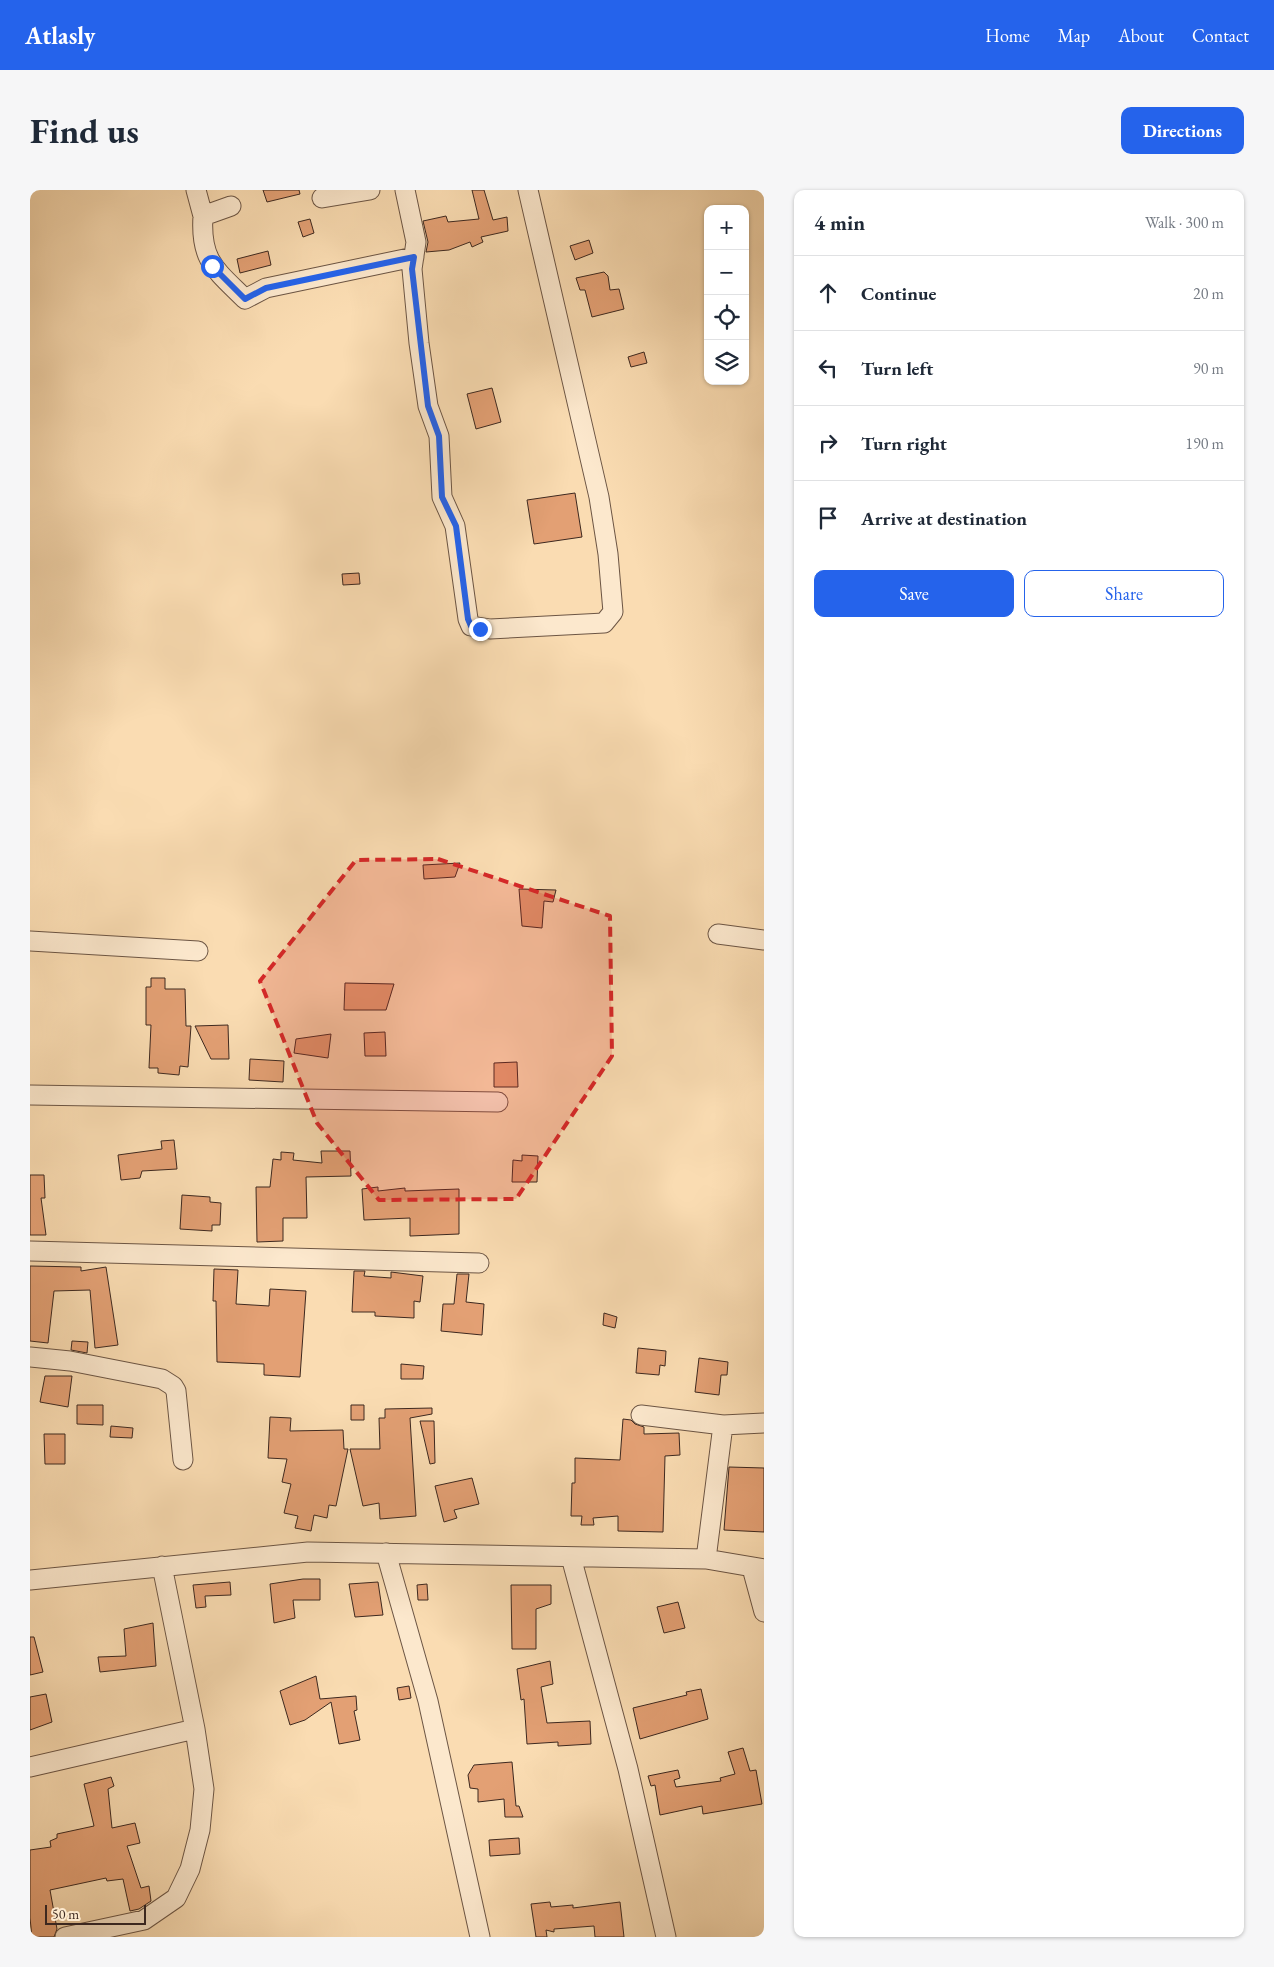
<!DOCTYPE html>
<html lang="en">
<head>
<meta charset="utf-8">
<style>
	:root { --surface:#fff; --page:#f6f6f7; --text:#1f2937; --muted:#747a83; --line:#e0e1e3; --accent:#2563eb }
	body { margin:0; font-family:"EB Garamond",serif; background:var(--page); color:var(--text) }
	.controls { position:absolute; right:15px; top:15px; display:grid; overflow:hidden; border-radius:10px; box-shadow:0 1px 4px #0004 }
	.controls button { width:45px; height:45px; display:grid; place-items:center; padding:0; border:0; border-bottom:1px solid var(--line); background:var(--surface); color:var(--text); font:25px sans-serif }
	.scale { position:absolute; left:15px; bottom:12px; width:101px; box-sizing:border-box; padding-left:5px; border:2px solid #3d281f; border-top:0; font-size:14px; line-height:18px; white-space:nowrap; color:#3d281f; -webkit-text-stroke:4px #fce8cd; paint-order:stroke }
	.stop { position:absolute; width:15px; height:15px; margin:-11px; border:4px solid #2563eb; border-radius:50%; background:#fff }
	.stop.end { background:#2563eb; border-color:#fff; box-shadow:0 1px 5px #0008 }
	.list { margin:0; padding:0; list-style:none }
	h2 { display:flex; justify-content:space-between; align-items:center; height:65px; margin:0; padding:0 20px; font-size:21px }
	h2 small { font-size:16px; font-weight:400; color:var(--muted) }
	.list li { display:grid; grid-template-columns:32px 1fr auto; gap:15px; align-items:center; box-sizing:border-box; height:75px; padding:0 20px; border-top:1px solid var(--line) }
	.list b { display:block; font-size:19px; white-space:nowrap }
	.list em { font-size:16px; font-style:normal; color:var(--muted) }
	.actions { display:flex; gap:10px; padding:15px 20px }
	.actions a { flex:1; padding:11px 0; border:1px solid var(--accent); border-radius:10px; text-align:center; font-size:18px; color:var(--accent) }
	.actions .main { background:var(--accent); color:#fff }
	.icon { flex:none; width:28px; height:28px; fill:none; stroke:currentColor; stroke-width:2; stroke-linecap:round; stroke-linejoin:round }
	.map { position:relative; flex:none; width:734px; height:1747px; overflow:hidden; border-radius:10px }
	header { display:flex; align-items:center; gap:30px; box-sizing:border-box; height:70px; padding:0 25px; background:var(--accent); color:#fff }
	header strong { font-size:24px }
	nav { display:flex; gap:28px; margin-inline-start:auto; font-size:18px }
	.intro { display:flex; align-items:center; justify-content:space-between; box-sizing:border-box; height:120px; padding:0 30px }
	h1 { margin:0; font-size:35px }
	.button { padding:12px 22px; border-radius:10px; background:var(--accent); color:#fff; font-size:18px; font-weight:700 }
	main { display:flex; gap:30px; padding:0 30px }
	aside { flex:1; background:var(--surface); border-radius:10px; box-shadow:0 1px 4px #0004 }
	.map>svg:first-child { display:block }
</style>
</head>
<body>
<header>
<strong>Atlasly</strong>
<nav><a>Home</a><a>Map</a><a>About</a><a>Contact</a></nav>
</header>
<div class="intro"><h1>Find us</h1><a class="button">Directions</a></div>
<main>
<div class="map">
<svg width="734" height="1747" viewBox="0 0 734 1747">
	<rect width="100%" height="100%" fill="#fadcb2"/>
	<filter id="stains"><feTurbulence type="fractalNoise" baseFrequency=".004" numOctaves="4"/><feColorMatrix values="0 0 0 0 .2 0 0 0 0 .09 0 0 0 0 .02 0 0 0 .5 -.17"/></filter>
	<radialGradient id="worn" r=".72"><stop offset=".6" stop-color="#630" stop-opacity="0"/><stop offset="1" stop-color="#630" stop-opacity=".3"/></radialGradient>
	<path fill="#e3a074" stroke="#3d281f" d="M 233,0 L 269,0 L 270,4 L 237,12 Z
		M 442,0 L 454,0 L 463,30 L 477,27 L 478,41 L 451,47 L 453,52 L 442,57 L 440,52 L 419,60 L 396,62 L 398,52 L 393,31 L 416,26 L 418,32 L 449,29 Z
		M 280,29 L 284,43 L 273,47 L 268,32 Z
		M 559,50 L 563,63 L 545,70 L 540,56 Z
		M 238,61 L 241,75 L 210,83 L 207,69 Z
		M 574,82 L 578,86 L 580,100 L 589,99 L 594,119 L 562,127 L 555,100 L 550,100 L 546,88 Z
		M 614,162 L 617,173 L 601,177 L 598,167 Z
		M 462,198 L 471,232 L 446,239 L 437,204 Z
		M 545,303 L 552,347 L 504,354 L 497,310 Z
		M 329,383 L 330,394 L 313,395 L 312,384 Z
		M 430,673 L 425,687 L 394,689 L 393,675 Z
		M 489,699 L 526,700 L 523,712 L 514,711 L 512,738 L 492,736 Z
		M 121,788 L 135,788 L 135,799 L 155,799 L 156,836 L 161,836 L 158,877 L 150,876 L 149,885 L 128,883 L 128,878 L 119,878 L 121,835 L 116,835 L 116,797 L 121,797 Z
		M 315,793 L 364,794 L 356,820 L 314,820 Z
		M 198,835 L 199,869 L 181,869 L 165,836 Z
		M 355,842 L 356,866 L 335,866 L 334,843 Z
		M 301,844 L 298,868 L 264,863 L 266,849 Z
		M 220,869 L 254,871 L 253,892 L 219,890 Z
		M 487,872 L 488,897 L 464,897 L 464,873 Z
		M 144,950 L 147,979 L 112,981 L 110,988 L 91,990 L 88,965 L 132,959 L 131,951 Z
		M 291,961 L 320,961 L 321,986 L 276,987 L 277,1028 L 253,1028 L 253,1051 L 227,1052 L 226,997 L 240,997 L 243,969 L 251,970 L 251,962 L 264,963 L 263,970 L 292,973 Z
		M 492,965 L 508,966 L 507,992 L 482,992 L 483,970 L 492,971 Z
		M 0,985 L 14,985 L 15,1008 L 11,1008 L 16,1045 L 0,1045 Z
		M 348,997 L 348,1001 L 375,998 L 375,1001 L 429,999 L 429,1044 L 380,1046 L 380,1028 L 334,1030 L 332,999 Z
		M 152,1005 L 180,1007 L 180,1012 L 191,1013 L 190,1035 L 182,1035 L 182,1041 L 150,1039 Z
		M 0,1076 L 51,1077 L 51,1081 L 76,1077 L 88,1155 L 65,1158 L 60,1100 L 24,1101 L 18,1153 L 0,1151 Z
		M 184,1079 L 208,1080 L 206,1114 L 239,1116 L 240,1099 L 276,1101 L 270,1187 L 234,1185 L 234,1174 L 187,1172 L 186,1111 L 183,1111 Z
		M 324,1081 L 335,1081 L 334,1086 L 361,1088 L 361,1082 L 393,1086 L 390,1112 L 384,1111 L 384,1128 L 345,1126 L 345,1122 L 322,1122 Z
		M 427,1084 L 439,1084 L 436,1112 L 454,1114 L 452,1145 L 411,1141 L 413,1114 L 424,1114 Z
		M 574,1123 L 587,1127 L 585,1138 L 573,1135 Z
		M 42,1151 L 58,1152 L 57,1163 L 41,1160 Z
		M 608,1158 L 636,1161 L 635,1176 L 630,1175 L 629,1185 L 606,1183 Z
		M 669,1168 L 698,1172 L 697,1185 L 691,1185 L 689,1205 L 665,1202 Z
		M 371,1174 L 394,1176 L 393,1189 L 371,1189 Z
		M 15,1186 L 42,1186 L 38,1217 L 10,1212 Z
		M 47,1215 L 73,1215 L 73,1235 L 47,1234 Z
		M 321,1215 L 334,1215 L 334,1230 L 321,1230 Z
		M 402,1218 L 402,1224 L 380,1228 L 386,1326 L 350,1329 L 349,1313 L 333,1316 L 320,1259 L 350,1259 L 349,1228 L 355,1228 L 355,1219 Z
		M 240,1227 L 261,1228 L 260,1241 L 313,1240 L 314,1259 L 318,1259 L 306,1316 L 299,1315 L 297,1328 L 284,1325 L 281,1341 L 265,1338 L 268,1326 L 254,1323 L 261,1294 L 252,1292 L 257,1269 L 238,1268 Z
		M 593,1229 L 601,1230 L 605,1234 L 614,1237 L 614,1244 L 649,1243 L 650,1265 L 635,1266 L 633,1342 L 588,1341 L 588,1326 L 563,1328 L 564,1335 L 551,1335 L 552,1326 L 541,1326 L 542,1293 L 545,1293 L 545,1268 L 590,1270 Z
		M 390,1231 L 404,1231 L 405,1273 L 400,1274 Z
		M 81,1236 L 103,1238 L 102,1248 L 80,1247 Z
		M 14,1244 L 35,1244 L 35,1274 L 15,1274 Z
		M 699,1277 L 734,1278 L 734,1342 L 694,1340 Z
		M 442,1288 L 449,1314 L 424,1320 L 427,1328 L 414,1332 L 405,1296 Z
		M 273,1389 L 290,1389 L 290,1410 L 263,1410 L 265,1428 L 244,1433 L 240,1394 Z
		M 200,1392 L 201,1405 L 175,1406 L 176,1417 L 166,1418 L 163,1395 Z
		M 348,1392 L 353,1425 L 325,1427 L 319,1394 Z
		M 397,1394 L 398,1410 L 388,1410 L 387,1395 Z
		M 481,1395 L 521,1395 L 521,1414 L 506,1419 L 506,1459 L 482,1459 Z
		M 648,1412 L 655,1438 L 634,1443 L 627,1417 Z
		M 123,1433 L 126,1476 L 70,1482 L 68,1467 L 96,1466 L 94,1439 Z
		M 0,1447 L 4,1447 L 13,1482 L 0,1485 Z
		M 520,1471 L 523,1494 L 511,1497 L 517,1533 L 560,1531 L 561,1554 L 528,1556 L 528,1552 L 497,1554 L 494,1509 L 491,1510 L 487,1479 Z
		M 286,1486 L 290,1509 L 326,1506 L 327,1520 L 324,1521 L 330,1550 L 309,1554 L 301,1512 L 275,1530 L 260,1535 L 250,1501 Z
		M 379,1496 L 381,1508 L 369,1510 L 367,1498 Z
		M 671,1499 L 678,1529 L 610,1549 L 603,1518 L 657,1505 L 656,1502 Z
		M 16,1504 L 22,1532 L 0,1540 L 0,1507 Z
		M 713,1558 L 720,1581 L 726,1580 L 732,1614 L 673,1624 L 672,1616 L 630,1625 L 625,1595 L 621,1596 L 618,1586 L 648,1580 L 650,1588 L 644,1590 L 646,1597 L 691,1591 L 690,1588 L 705,1584 L 698,1562 Z
		M 482,1572 L 486,1616 L 489,1616 L 493,1627 L 475,1627 L 474,1609 L 448,1612 L 448,1599 L 440,1598 L 438,1585 L 444,1575 Z
		M 81,1587 L 84,1596 L 78,1599 L 82,1638 L 105,1633 L 110,1653 L 97,1656 L 111,1698 L 119,1696 L 121,1711 L 109,1719 L 100,1721 L 93,1689 L 77,1691 L 76,1688 L 20,1700 L 27,1739 L 24,1747 L 2,1747 L 0,1728 L 0,1660 L 21,1657 L 20,1651 L 27,1648 L 27,1644 L 64,1636 L 54,1594 Z
		M 489,1648 L 490,1664 L 460,1666 L 459,1650 Z
		M 520,1712 L 521,1717 L 543,1715 L 543,1718 L 590,1712 L 594,1747 L 565,1747 L 564,1736 L 524,1739 L 524,1742 L 516,1740 L 517,1747 L 506,1747 L 501,1714 Z"/>
	<g fill="none" stroke-linecap="round" stroke-linejoin="round">
		<defs>
			<path id="minor" d="M 166,0 L 173,26
				M 375,0 L 386,52 L 382,79 L 389,153 L 398,216 L 409,246 L 412,307 L 425,336 L 438,429 L 441,436 L 460,439 L 574,433 L 583,422 L 578,364 L 569,307 L 498,0
				M 292,8 L 340,0
				M 201,16 L 173,26 C 170,71 186,80 215,109 L 236,98 L 384,67
				M 688,744 L 734,750
				M 0,751 L 168,761
				M 0,905 L 468,912
				M 0,1061 L 449,1073
				M 0,1167 L 40,1171 L 132,1189 L 143,1196 L 146,1201 L 153,1270
				M 611,1225 L 693,1235 L 734,1233
				M 356,1363 L 398,1511 L 450,1747
				M 541,1367 L 598,1579 L 636,1747
				M 676,1369 L 693,1235
				M 722,1378 L 734,1422
				M 0,1390 L 278,1362 L 676,1369 L 734,1379
				M 0,1577 L 165,1539
				M 35,1747 L 114,1730 L 146,1708 L 160,1679 L 170,1640 L 174,1599 L 165,1539 L 132,1376"/>
		</defs>
		<use href="#minor" stroke="#6c5544" stroke-width="21"/>
		<use href="#minor" stroke="#fce8cd" stroke-width="19"/>
	</g>
	<g fill="none" stroke-linecap="round" stroke-linejoin="round">
		<path stroke="#2563eb" stroke-width="6" d="M 182,76 L 215,109 L 236,98 L 384,67 L 382,79 L 398,216 L 409,246 L 412,307 L 426,336 L 438,429 L 441,436 L 450,439"/>
	</g>
	<path fill="#d62828" fill-opacity="0.2" stroke="#d62828" stroke-width="4" stroke-dasharray="10 6" stroke-linejoin="round" d="M 408,669 L 580,726 L 582,866 L 486,1009 L 349,1010 L 287,933 L 230,791 L 326,670 Z"/>
	<rect width="100%" height="100%" filter="url(#stains)"/>
	<rect width="100%" height="100%" fill="url(#worn)"/>
</svg>
<div class="controls">
<button>+</button>
<button>−</button>
<button><svg class="icon" aria-label="locate" viewBox="0 0 24 24"><circle cx="12" cy="12" r="6"/><path d="M12 2v4M12 18v4M2 12h4M18 12h4"/></svg></button>
<button><svg class="icon" aria-label="layers" viewBox="0 0 24 24"><path d="M12 4l9 5-9 5-9-5zM3 14l9 5 9-5"/></svg></button>
</div>
<div class="scale">50 m</div>
<div class="stop" style="left:182px;top:76px"></div>
<div class="stop end" style="left:450px;top:439px"></div>
</div>
<aside>
<h2>4 min<small>Walk · 300 m</small></h2>
<ul class="list">
<li><svg class="icon" aria-label="ahead" viewBox="0 0 24 24"><path d="M12 20V5M6 11l6-6 6 6"/></svg><div><b>Continue</b></div><em>20 m</em></li>
<li><svg class="icon" aria-label="left" viewBox="0 0 24 24"><path d="M17 20v-9H6M10 6l-5 5 5 5"/></svg><div><b>Turn left</b></div><em>90 m</em></li>
<li><svg class="icon" aria-label="right" viewBox="0 0 24 24"><path d="M7 20v-9h11M14 6l5 5-5 5"/></svg><div><b>Turn right</b></div><em>190 m</em></li>
<li><svg class="icon" aria-label="arrive" viewBox="0 0 24 24"><path d="M6 21V4h12l-3 4 3 4H6"/></svg><div><b>Arrive at destination</b></div></li>
</ul>
<div class="actions"><a class="main">Save</a><a>Share</a></div>
</aside>
</main>
</body>
</html>
